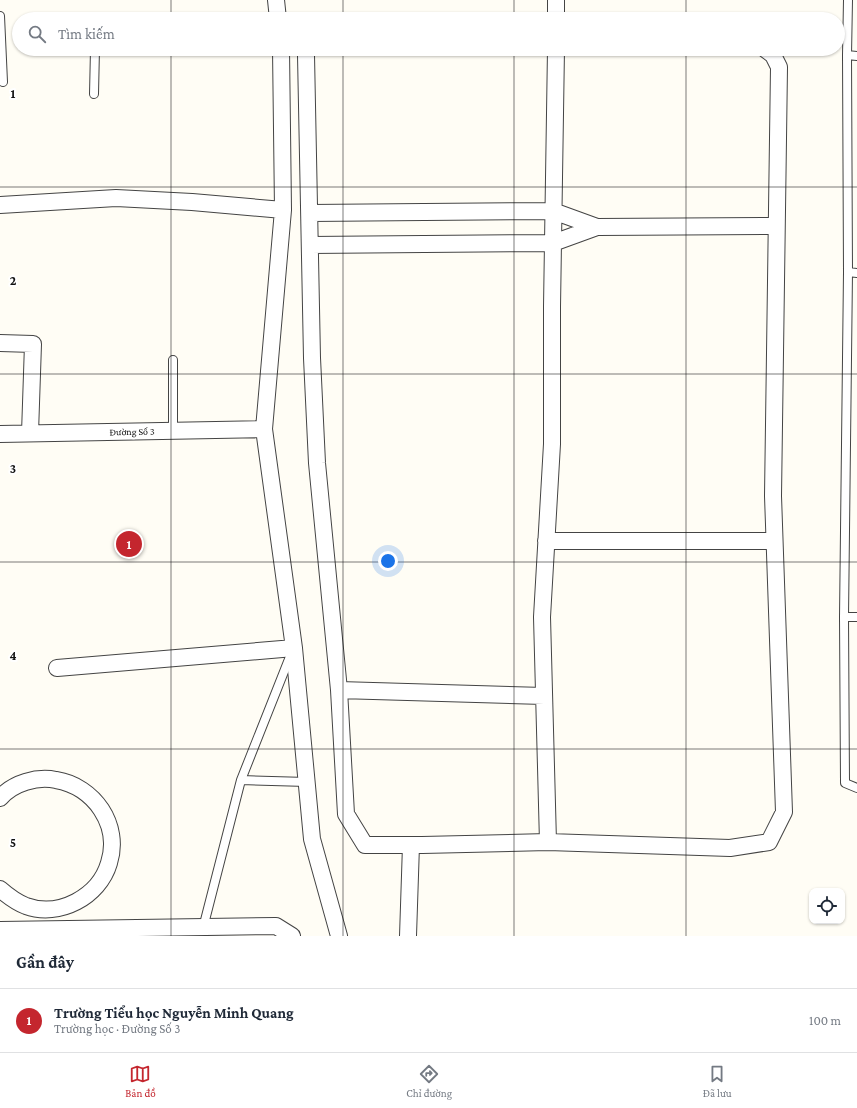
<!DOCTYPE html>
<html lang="vi">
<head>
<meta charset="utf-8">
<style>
	:root { --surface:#fff; --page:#f2f2f3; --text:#1f2937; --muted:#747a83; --line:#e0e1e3; --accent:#c4262e }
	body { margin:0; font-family:"Crimson Pro",serif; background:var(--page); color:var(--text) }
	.controls { position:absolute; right:12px; bottom:12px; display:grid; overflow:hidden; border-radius:8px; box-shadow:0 1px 3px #0004 }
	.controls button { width:36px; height:36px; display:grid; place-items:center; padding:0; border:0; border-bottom:1px solid var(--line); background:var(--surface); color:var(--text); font:20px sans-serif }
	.you { position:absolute; left:388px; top:561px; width:14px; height:14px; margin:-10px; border:3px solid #fff; border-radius:50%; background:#1a73e8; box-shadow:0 0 0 6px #1a73e833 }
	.badge { display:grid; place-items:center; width:26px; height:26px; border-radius:50%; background:var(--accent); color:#fff; font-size:13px; font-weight:700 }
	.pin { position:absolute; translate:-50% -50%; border:2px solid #fff; box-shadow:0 1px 4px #0006 }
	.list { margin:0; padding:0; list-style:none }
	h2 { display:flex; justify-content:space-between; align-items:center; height:52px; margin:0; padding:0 16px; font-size:17px }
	h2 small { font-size:13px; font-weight:400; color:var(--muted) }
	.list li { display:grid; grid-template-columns:26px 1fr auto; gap:12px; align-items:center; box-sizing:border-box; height:64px; padding:0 16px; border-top:1px solid var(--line) }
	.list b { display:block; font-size:15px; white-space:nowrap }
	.list p { margin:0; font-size:13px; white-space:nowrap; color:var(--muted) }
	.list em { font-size:13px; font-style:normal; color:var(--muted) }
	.icon { flex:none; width:22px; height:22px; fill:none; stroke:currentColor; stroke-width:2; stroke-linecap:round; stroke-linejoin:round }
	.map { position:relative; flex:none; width:857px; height:936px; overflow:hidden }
	.search { position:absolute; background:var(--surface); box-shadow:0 1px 3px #0004; left:12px; right:12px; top:12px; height:44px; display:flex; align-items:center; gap:10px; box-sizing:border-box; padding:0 14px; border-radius:22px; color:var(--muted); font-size:15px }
	.sheet { height:116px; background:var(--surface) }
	nav { display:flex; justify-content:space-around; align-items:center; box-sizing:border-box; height:56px; border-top:1px solid var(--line); background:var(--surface); font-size:11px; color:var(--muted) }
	nav a { display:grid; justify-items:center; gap:2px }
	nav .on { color:var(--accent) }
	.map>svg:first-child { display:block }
</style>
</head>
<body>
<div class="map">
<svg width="857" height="936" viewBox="0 0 857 936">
	<rect width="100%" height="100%" fill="#fffdf5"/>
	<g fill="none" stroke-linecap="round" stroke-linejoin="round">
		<defs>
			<path id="service" d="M 0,16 L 3,82
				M 847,55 L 848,0
				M 857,56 L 847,55 L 848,272 L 844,617 L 845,783 L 857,788
				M 94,94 L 95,49
				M 848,272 L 857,273
				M 173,360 L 173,431
				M 844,617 L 857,617
				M 241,780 L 291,654
				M 203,928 L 241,780 L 307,782"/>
			<path id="minor" d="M 276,0 L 278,19
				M 556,0 L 556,19
				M 281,49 L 283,210 L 264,429 L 294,648 L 312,839 L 339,936
				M 308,49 L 306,55 L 312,358 L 317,463 L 339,690 L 346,814 L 365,845 L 422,845 L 548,842 L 542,617 L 552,444 L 552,307 L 556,49
				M 0,205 L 116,198 L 192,202 L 283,210
				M 310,213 L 553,211 L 597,227
				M 310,245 L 553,243 L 597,227 L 776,226
				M 0,343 L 33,344 L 30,433
				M 0,434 L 264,429
				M 546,541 L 774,541
				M 57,668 L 294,648
				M 339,690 L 544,696
				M 0,798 C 13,783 37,776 56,780 C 94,786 121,825 109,863 C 99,897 59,918 26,906 C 16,902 8,896 0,889
				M 548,842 L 730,848 L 769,842 L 784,812 L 773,496 L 779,67 L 773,55 L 765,49
				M 0,930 L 276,926 L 292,936
				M 408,936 L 411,845"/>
		</defs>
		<use href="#service" stroke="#444" stroke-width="10"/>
		<use href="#minor" stroke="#444" stroke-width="18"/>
		<use href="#service" stroke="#fff" stroke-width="8"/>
		<use href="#minor" stroke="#fff" stroke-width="16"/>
	</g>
	<path fill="none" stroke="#111" stroke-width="1" stroke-opacity="0.55" d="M 171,0 L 171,19M 343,0 L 343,19M 514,0 L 514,19M 686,0 L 686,19M 171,49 L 171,936M 343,49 L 343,936M 514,49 L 514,936M 686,49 L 686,936M 0,187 L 857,187M 0,374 L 857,374M 0,562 L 857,562M 0,749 L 857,749"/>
	<g text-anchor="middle" stroke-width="4" stroke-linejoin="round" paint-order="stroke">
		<g font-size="10" fill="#111" stroke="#fff">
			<text transform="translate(132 431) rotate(-1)" y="4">Đường Số 3</text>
		</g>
	</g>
	<g font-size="13" text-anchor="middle" font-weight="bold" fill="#111" stroke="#fff" stroke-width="4" stroke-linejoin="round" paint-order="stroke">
		<text x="13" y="98">1</text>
		<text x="13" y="285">2</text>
		<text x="13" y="473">3</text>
		<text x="13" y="660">4</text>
		<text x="13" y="847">5</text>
	</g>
</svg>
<div class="controls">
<button><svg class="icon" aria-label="locate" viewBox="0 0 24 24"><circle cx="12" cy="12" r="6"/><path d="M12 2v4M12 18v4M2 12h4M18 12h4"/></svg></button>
</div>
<div class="you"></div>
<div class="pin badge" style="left:129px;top:544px">1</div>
<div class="search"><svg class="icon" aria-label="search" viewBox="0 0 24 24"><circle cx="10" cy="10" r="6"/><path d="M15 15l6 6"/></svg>Tìm kiếm</div>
</div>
<section class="sheet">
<h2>Gần đây<small></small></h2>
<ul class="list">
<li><span class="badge">1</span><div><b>Trường Tiểu học Nguyễn Minh Quang</b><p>Trường học · Đường Số 3</p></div><em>100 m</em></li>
</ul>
</section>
<nav>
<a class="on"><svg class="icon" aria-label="map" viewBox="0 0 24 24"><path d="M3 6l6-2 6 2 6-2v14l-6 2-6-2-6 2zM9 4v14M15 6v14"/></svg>Bản đồ</a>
<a><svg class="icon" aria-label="directions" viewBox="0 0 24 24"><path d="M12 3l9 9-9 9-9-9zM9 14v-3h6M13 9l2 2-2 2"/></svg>Chỉ đường</a>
<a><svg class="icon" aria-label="saved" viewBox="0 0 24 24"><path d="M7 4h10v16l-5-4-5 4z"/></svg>Đã lưu</a>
</nav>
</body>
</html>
